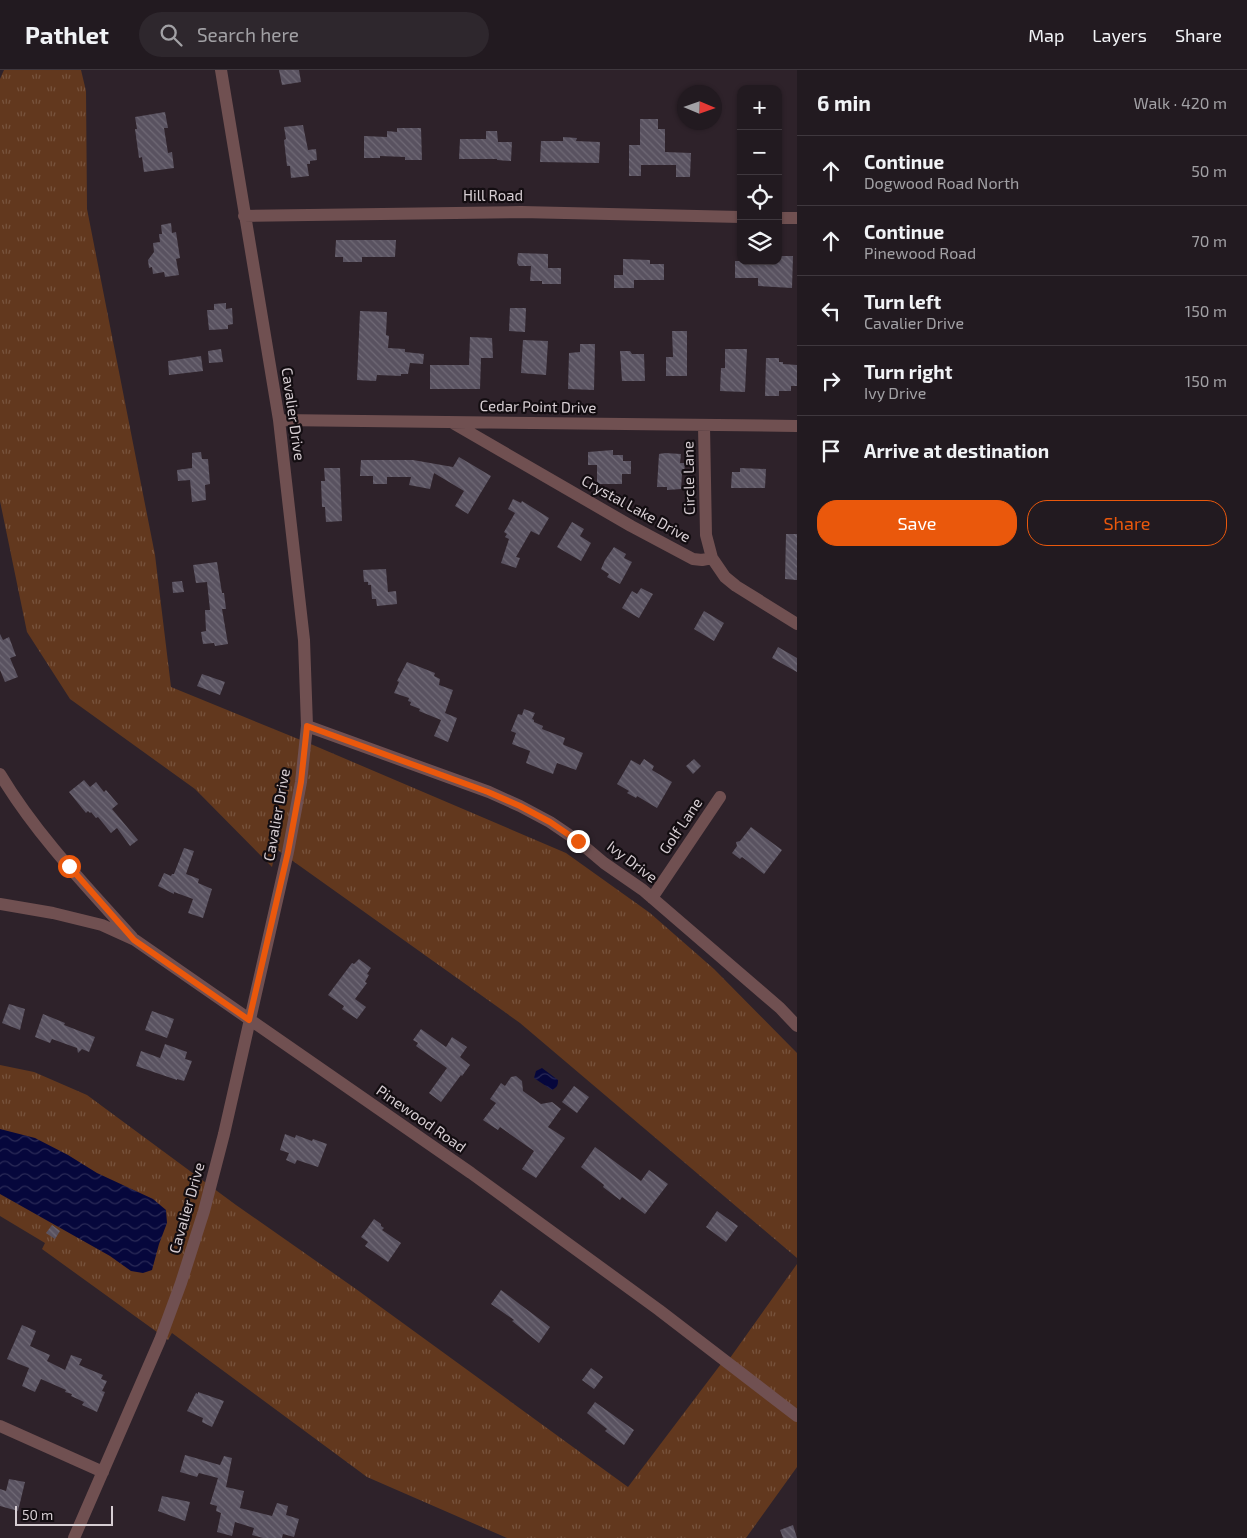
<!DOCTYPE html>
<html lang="en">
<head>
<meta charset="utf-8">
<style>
	:root { --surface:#221a20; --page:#2e272d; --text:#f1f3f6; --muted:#a2a1a5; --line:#3f383e; --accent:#ea580c }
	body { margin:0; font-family:"Exo 2",sans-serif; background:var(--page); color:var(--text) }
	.controls { position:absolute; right:15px; top:15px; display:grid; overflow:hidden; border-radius:10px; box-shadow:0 1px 4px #0004 }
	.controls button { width:45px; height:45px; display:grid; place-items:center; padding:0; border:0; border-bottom:1px solid var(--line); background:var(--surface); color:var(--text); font:25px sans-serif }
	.compass { position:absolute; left:677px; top:15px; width:45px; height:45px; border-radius:50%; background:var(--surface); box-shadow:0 1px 4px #0004; rotate:92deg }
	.scale { position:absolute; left:15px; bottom:12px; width:98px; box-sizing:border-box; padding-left:5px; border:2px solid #d7ced3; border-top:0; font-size:14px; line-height:18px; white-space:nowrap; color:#d7ced3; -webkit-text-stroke:4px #130d11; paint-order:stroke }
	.stop { position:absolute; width:15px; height:15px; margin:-11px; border:4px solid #ea580c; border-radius:50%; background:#fff }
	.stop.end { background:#ea580c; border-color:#fff; box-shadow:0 1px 5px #0008 }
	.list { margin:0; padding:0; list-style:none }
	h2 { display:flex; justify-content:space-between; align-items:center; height:65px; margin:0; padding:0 20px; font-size:21px }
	h2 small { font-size:16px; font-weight:400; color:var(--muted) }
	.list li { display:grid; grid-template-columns:32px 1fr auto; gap:15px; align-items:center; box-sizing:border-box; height:70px; padding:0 20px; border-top:1px solid var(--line) }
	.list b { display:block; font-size:19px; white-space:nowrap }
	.list p { margin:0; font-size:16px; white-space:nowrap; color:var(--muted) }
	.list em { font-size:16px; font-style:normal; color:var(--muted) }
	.actions { display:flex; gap:10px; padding:15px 20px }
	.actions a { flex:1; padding:11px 0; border:1px solid var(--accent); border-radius:20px; text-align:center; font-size:18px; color:var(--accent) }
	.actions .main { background:var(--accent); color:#fff }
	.icon { flex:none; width:28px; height:28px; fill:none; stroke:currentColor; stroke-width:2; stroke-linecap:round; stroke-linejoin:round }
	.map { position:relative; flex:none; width:797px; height:1468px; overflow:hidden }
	header { display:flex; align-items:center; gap:30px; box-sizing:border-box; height:70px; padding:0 25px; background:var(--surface); border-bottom:1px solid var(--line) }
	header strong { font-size:24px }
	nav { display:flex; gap:28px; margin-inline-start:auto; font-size:18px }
	.search { width:350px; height:45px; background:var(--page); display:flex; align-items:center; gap:12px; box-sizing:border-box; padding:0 18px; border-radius:28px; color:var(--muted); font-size:19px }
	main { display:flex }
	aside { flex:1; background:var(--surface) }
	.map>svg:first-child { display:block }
</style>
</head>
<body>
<header>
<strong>Pathlet</strong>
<div class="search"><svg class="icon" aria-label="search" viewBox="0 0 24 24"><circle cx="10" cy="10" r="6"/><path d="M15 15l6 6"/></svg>Search here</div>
<nav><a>Map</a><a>Layers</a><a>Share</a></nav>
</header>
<main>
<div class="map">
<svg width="797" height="1468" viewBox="0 0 797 1468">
	<defs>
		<pattern id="grass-tufts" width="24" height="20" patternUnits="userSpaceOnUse" patternTransform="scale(1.25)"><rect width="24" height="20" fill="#62381e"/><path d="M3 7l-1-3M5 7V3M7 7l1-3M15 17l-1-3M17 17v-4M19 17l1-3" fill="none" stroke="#78543e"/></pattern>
		<pattern id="water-waves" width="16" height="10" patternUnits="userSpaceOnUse" patternTransform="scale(1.25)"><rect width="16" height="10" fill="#06073c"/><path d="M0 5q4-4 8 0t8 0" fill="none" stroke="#2a2a57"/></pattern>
		<pattern id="building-back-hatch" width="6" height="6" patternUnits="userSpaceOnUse" patternTransform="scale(1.25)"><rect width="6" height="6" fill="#595260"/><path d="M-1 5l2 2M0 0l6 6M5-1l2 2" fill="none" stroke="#706a76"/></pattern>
	</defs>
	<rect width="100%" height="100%" fill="#2e222a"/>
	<path fill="url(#grass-tufts)" d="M 4,0 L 81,0 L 86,21 L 87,139 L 155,485 L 171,617 L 313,675 L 566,783 L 650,843 L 714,899 L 797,983 L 797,1188 L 520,953 L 276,779 L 272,797 L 195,719 L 70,629 L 27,562 L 0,431 L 0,9 Z
		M 0,995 L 34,1002 L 87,1025 L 236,1135 L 356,1219 L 628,1417 L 727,1286 L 730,1288 L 797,1194 L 797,1397 L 746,1468 L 507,1468 L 367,1407 L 172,1263 L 168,1270 L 42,1179 L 45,1173 L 0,1146 Z"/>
	<path fill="url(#water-waves)" d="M 542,998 L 558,1010 C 558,1016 557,1017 552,1020 L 534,1008 L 536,1001 Z
		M 0,1059 L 35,1068 L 68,1085 L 97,1103 L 153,1129 L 166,1140 L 167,1153 L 159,1174 L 152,1200 L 143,1203 L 131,1201 L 110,1186 L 0,1124 Z"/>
	<path fill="url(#building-back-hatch)" d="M 279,0 L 299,0 L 301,12 L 282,15 Z
		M 165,42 L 168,58 L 164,58 L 168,83 L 172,82 L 174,98 L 144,102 L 142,87 L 139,88 L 135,59 L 137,59 L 135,47 Z
		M 640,49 L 658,49 L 658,59 L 665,59 L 665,82 L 691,83 L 690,107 L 676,107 L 676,95 L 641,95 L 641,106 L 629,106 L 629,75 L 640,75 Z
		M 303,55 L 308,80 L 316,79 L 317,90 L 310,91 L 310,94 L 307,94 L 309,106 L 291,108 L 290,96 L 287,96 L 284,70 L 286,69 L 284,57 Z
		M 397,58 L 421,58 L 422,90 L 405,90 L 405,87 L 380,86 L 380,88 L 364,88 L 364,66 L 387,67 L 387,61 L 397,62 Z
		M 486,61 L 497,61 L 498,72 L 512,72 L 511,91 L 497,90 L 497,89 L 459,89 L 460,69 L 486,69 Z
		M 563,67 L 577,68 L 576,71 L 600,72 L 599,93 L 540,92 L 541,71 L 563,71 Z
		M 171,153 L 172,163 L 176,162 L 180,188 L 176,189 L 179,205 L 165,207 L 164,202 L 153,204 L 152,197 L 149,198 L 148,190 L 154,182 L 153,173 L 160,172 L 159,164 L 162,164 L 161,155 Z
		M 336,170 L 396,170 L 395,187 L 362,187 L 362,192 L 343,192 L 343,187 L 335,187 Z
		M 518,183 L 548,184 L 548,198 L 561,198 L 561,214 L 542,214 L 542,211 L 530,211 L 531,196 L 519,196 L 517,193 Z
		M 779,186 L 793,186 L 792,218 L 758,216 L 758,208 L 735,208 L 735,191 L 778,191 Z
		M 623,189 L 650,190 L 650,194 L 664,194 L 664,210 L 634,210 L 634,218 L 614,218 L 614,205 L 623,205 Z
		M 226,233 L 226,239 L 232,238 L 233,254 L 228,255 L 228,259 L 209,260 L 207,240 L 214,240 L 214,234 Z
		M 510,238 L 526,238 L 525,262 L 509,261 Z
		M 360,241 L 387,242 L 386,265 L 389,266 L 388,278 L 405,279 L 405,282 L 424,284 L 423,294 L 410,293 L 408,304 L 401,304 L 401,306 L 377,305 L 376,311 L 357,310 Z
		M 672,261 L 687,261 L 687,306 L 666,306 L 666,287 L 673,287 Z
		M 470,267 L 492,268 L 493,288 L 481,288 L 480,319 L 430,319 L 430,295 L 469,295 Z
		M 523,270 L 548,271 L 546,305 L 521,303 Z
		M 580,274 L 595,274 L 594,320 L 568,319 L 569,283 L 580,282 Z
		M 221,279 L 223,292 L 209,293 L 208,281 Z
		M 725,279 L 747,279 L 745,322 L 720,321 L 721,298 L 725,298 Z
		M 620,281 L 630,281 L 632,284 L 644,284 L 645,311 L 622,311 Z
		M 201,286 L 203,301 L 169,305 L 168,291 Z
		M 766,288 L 779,288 L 779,292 L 783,292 L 783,294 L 797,295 L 797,316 L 791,316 L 791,321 L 779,321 L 779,326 L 765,326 Z
		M 613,380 L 613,385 L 623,385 L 623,391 L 631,391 L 631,404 L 622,404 L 622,414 L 597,414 L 597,395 L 588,395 L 588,382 Z
		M 201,382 L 202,389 L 208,389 L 210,414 L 205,415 L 206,430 L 192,432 L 190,410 L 178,411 L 177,400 L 192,398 L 192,383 Z
		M 665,383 L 681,384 L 680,393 L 685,393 L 684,404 L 682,404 L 681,419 L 667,420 L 667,417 L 657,417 L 659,384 Z
		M 459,387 L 491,406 L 468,444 L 455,436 L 464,421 L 434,403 L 430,419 L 409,415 L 411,407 L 387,407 L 387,414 L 373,414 L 373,406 L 360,406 L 361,390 L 413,390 L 453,397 Z
		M 324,398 L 340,398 L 342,451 L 326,452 L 325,437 L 322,437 L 321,411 L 325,411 Z
		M 740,398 L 766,399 L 765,418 L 731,418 L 732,402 L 740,402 Z
		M 513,429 L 521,433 L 522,431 L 549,448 L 539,465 L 531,461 L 516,487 L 520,488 L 516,498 L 501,493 L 509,469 L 505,467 L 507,464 L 504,462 L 515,443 L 508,439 Z
		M 572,452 L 584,459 L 580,466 L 591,473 L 581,491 L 557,477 Z
		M 786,464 L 797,464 L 797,510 L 785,509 Z
		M 614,477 L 626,484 L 624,488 L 632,492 L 620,514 L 607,507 L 609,504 L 601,499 L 605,490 Z
		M 217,492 L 222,523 L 224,523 L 226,539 L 222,539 L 228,574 L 215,576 L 214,573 L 203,574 L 201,562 L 206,561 L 205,540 L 210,540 L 207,512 L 196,513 L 193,495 Z
		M 386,499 L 388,522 L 396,521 L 397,534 L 377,536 L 376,529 L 372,529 L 371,515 L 368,515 L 368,512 L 364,512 L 363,500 Z
		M 182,511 L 184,522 L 173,523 L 172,512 Z
		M 641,518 L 653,524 L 639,548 L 622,538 L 632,521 L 637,524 Z
		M 704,541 L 724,553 L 714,571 L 694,559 Z
		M 0,564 L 3,570 L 9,567 L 16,586 L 10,588 L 18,607 L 5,612 L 0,600 Z
		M 778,577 L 797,588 L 797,602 L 772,588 Z
		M 407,592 L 435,603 L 434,606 L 440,609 L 439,615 L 453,620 L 445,643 L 457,648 L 448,672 L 434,666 L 441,650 L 419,641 L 420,639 L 410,635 L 411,632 L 408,631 L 409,628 L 394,623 L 399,612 L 397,611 Z
		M 202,604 L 225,612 L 220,625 L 197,616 Z
		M 524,639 L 535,643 L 532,649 L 534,650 L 534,652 L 543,656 L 542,659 L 565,668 L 563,674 L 564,675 L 583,683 L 576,700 L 557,693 L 553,704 L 526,693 L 530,681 L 512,674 L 516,663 L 511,661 L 518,644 L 522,645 Z
		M 644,689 L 654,696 L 652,700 L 672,712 L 657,738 L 637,726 L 636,728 L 627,723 L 629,721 L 617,714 L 631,690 L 640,695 Z
		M 694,689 L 701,696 L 693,704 L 686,696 Z
		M 84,710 L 90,717 L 96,712 L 104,722 L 106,720 L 118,734 L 112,739 L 138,770 L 130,776 L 117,758 L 111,763 L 98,747 L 96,748 L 91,742 L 90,743 L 88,741 L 86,743 L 69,722 Z
		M 751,757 L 782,780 L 764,804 L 742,787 L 740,789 L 732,783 L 737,776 L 736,772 L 740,771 Z
		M 184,778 L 194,781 L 186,804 L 199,809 L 198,813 L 212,819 L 203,848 L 188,843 L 193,829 L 174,822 L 174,824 L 158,816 L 164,803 L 171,806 L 172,804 L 174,804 Z
		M 359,889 L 371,898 L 367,904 L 369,905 L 365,912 L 367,913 L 355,929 L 366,937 L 357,949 L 342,939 L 344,936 L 328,925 L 352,893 L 354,894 Z
		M 9,934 L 25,939 L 20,960 L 2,953 Z
		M 152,941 L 174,949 L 167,968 L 145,960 Z
		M 43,944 L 65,953 L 64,955 L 95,967 L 89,982 L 82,979 L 78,983 L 77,978 L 52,969 L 50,973 L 35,967 Z
		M 421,959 L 446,977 L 452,967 L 467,977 L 460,987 L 470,995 L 462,1006 L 461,1005 L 441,1032 L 429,1023 L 447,998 L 416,976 L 418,973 L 413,970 Z
		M 165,974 L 187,982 L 185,989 L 192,991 L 184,1011 L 177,1009 L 177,1010 L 136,996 L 141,981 L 160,988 Z
		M 516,1006 L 522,1011 L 523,1021 L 541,1034 L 552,1032 L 561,1039 L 548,1057 L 565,1068 L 536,1108 L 522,1099 L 534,1081 L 500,1057 L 498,1060 L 483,1050 L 496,1033 L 490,1029 L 501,1013 L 505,1016 L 511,1007 Z
		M 574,1016 L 589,1027 L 577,1043 L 562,1032 Z
		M 285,1064 L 295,1068 L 296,1065 L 312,1071 L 313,1069 L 327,1074 L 318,1097 L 297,1090 L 295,1094 L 286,1090 L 289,1083 L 280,1080 Z
		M 595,1077 L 641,1111 L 649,1100 L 668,1114 L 645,1144 L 622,1127 L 620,1130 L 603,1117 L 604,1115 L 581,1097 Z
		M 717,1141 L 738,1156 L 726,1172 L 706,1157 Z
		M 374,1149 L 381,1154 L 381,1156 L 384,1158 L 382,1160 L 401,1173 L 388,1192 L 365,1176 L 368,1172 L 361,1167 Z
		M 52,1155 L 60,1161 L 55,1169 L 46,1163 Z
		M 501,1220 L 550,1257 L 539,1273 L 512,1251 L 514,1250 L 491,1234 Z
		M 22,1255 L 36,1261 L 30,1276 L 50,1285 L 47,1291 L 65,1300 L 71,1285 L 82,1289 L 79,1295 L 103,1305 L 101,1309 L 107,1311 L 102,1321 L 105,1322 L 97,1342 L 82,1335 L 84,1332 L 71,1326 L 72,1324 L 65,1322 L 66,1320 L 41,1309 L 35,1322 L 22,1316 L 29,1298 L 7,1289 Z
		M 591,1298 L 603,1307 L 594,1319 L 582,1310 Z
		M 198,1322 L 224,1331 L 212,1357 L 202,1352 L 203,1348 L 187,1341 L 196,1323 L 198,1324 Z
		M 595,1332 L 634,1360 L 624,1375 L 605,1361 L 607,1359 L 587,1343 Z
		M 185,1385 L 220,1395 L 224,1386 L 232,1388 L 226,1417 L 244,1421 L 240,1438 L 272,1446 L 277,1433 L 288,1436 L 286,1445 L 299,1449 L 294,1467 L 283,1464 L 282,1468 L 263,1468 L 252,1465 L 254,1458 L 235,1452 L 232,1466 L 217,1462 L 221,1443 L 216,1441 L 217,1436 L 210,1434 L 218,1408 L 199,1403 L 197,1407 L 180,1402 Z
		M 9,1409 L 25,1412 L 18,1441 L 0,1436 L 0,1419 L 6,1421 Z
		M 162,1426 L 190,1432 L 185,1451 L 158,1441 Z
		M 793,1455 L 797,1468 L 783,1468 L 780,1460 Z"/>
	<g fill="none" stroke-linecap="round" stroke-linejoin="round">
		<path stroke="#705051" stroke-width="12" d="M 244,146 L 521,142 L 741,147
			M 778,148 L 797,148
			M 279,350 L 797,356
			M 453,353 L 631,456 L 693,489 L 702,490 L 712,488
			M 704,356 L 706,465 L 712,488 L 725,507 L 736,516 L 797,554
			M 307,656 L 489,722 L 520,736 L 550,752 L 578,771 L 604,793 L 643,820 L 780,938 L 797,956
			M 0,704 C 36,764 85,815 132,867
			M 652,828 L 720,727
			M 0,834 L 53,843 L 102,855 L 135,870 L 471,1103 L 659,1240 L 797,1346
			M 0,1356 L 103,1402
			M 74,1468 L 160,1270 L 181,1213 L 204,1141 L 224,1064 L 288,782 L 301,712 L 307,656 L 304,570 L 279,350 L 221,0"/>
	</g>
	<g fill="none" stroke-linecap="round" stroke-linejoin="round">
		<path stroke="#ea580c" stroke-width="6" d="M 69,796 L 134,870 L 249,950 L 288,782 L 301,712 L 307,656 L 488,722 L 520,736 L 550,752 L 578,771"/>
	</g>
	<g text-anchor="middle" stroke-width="4.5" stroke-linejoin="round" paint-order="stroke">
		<g font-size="15" fill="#d7ced3" stroke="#130d11">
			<text x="493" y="131">Hill Road</text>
			<text transform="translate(538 337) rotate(1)" y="5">Cedar Point Drive</text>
			<text transform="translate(293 344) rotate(82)" y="5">Cavalier Drive</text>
			<text transform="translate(689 408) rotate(-91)" y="5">Circle Lane</text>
			<text transform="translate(636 439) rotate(29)" y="5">Crystal Lake Drive</text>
			<text transform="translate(277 745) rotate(-80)" y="5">Cavalier Drive</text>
			<text transform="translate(681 756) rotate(-56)" y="5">Golf Lane</text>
			<text transform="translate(632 792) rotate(37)" y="5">Ivy Drive</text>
			<text transform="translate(421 1049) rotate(35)" y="5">Pinewood Road</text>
			<text transform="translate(187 1138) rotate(-74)" y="5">Cavalier Drive</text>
		</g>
	</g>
</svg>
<div class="controls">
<button>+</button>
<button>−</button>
<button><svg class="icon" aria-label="locate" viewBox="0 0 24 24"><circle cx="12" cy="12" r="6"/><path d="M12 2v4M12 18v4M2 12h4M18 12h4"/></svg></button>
<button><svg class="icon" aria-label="layers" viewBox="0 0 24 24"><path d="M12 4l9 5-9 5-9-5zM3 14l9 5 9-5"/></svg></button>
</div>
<svg class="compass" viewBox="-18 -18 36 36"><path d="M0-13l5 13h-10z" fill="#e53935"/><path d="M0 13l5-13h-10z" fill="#a2a1a5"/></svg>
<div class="scale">50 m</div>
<div class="stop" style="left:69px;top:796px"></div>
<div class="stop end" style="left:578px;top:771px"></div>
</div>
<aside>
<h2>6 min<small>Walk · 420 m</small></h2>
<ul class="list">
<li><svg class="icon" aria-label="ahead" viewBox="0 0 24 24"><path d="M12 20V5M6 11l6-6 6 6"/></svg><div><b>Continue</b><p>Dogwood Road North</p></div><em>50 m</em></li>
<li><svg class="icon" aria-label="ahead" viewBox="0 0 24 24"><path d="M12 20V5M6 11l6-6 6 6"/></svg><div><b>Continue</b><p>Pinewood Road</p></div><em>70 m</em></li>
<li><svg class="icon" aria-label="left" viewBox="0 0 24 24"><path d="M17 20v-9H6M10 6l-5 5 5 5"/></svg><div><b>Turn left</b><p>Cavalier Drive</p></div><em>150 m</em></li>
<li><svg class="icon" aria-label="right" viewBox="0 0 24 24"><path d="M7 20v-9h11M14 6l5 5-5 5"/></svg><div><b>Turn right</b><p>Ivy Drive</p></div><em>150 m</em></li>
<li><svg class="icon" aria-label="arrive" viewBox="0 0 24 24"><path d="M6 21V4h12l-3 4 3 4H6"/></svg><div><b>Arrive at destination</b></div></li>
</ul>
<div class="actions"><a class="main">Save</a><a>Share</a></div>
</aside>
</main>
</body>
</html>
